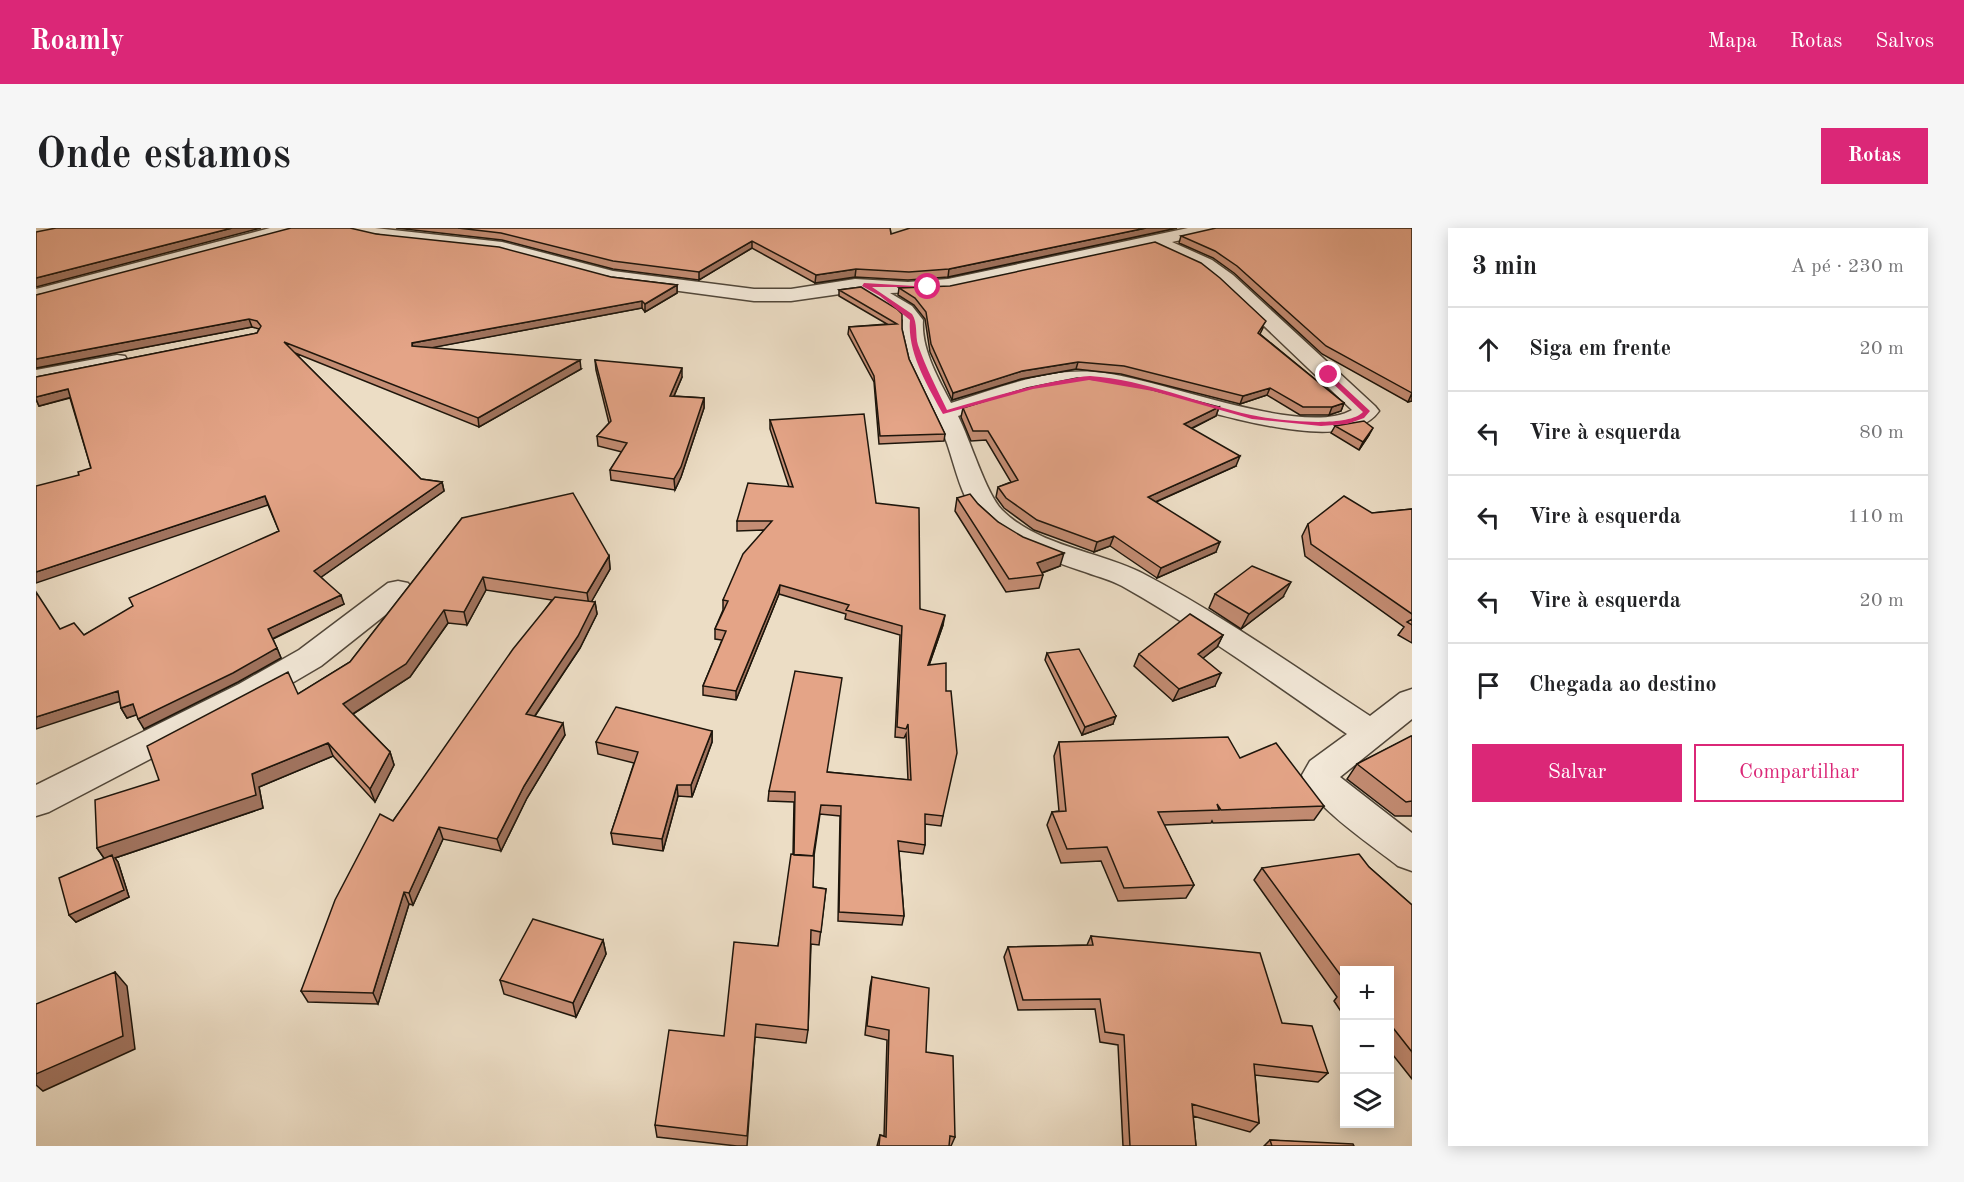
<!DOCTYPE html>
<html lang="pt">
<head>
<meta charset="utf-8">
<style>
	:root { --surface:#fff; --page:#f6f6f6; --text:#202124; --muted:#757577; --line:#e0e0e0; --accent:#db2777 }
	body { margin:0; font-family:"Old Standard TT",serif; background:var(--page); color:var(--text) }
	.controls { position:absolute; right:18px; bottom:18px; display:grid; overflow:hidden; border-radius:0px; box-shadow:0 3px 15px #0003 }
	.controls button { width:54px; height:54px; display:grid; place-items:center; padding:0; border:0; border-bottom:2px solid var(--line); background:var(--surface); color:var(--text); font:30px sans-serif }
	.stop { position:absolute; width:18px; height:18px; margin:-14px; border:4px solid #db2777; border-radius:50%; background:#fff }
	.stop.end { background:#db2777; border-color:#fff; box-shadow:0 2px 6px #0008 }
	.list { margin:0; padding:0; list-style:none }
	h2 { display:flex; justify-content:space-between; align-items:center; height:78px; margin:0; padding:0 24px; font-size:26px }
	h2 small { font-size:20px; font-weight:400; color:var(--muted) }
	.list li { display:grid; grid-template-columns:39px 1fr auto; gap:18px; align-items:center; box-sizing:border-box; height:84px; padding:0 24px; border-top:2px solid var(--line) }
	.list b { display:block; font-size:22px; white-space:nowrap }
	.list em { font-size:20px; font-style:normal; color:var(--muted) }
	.actions { display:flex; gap:12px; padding:18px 24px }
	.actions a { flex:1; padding:14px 0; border:2px solid var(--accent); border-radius:0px; text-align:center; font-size:21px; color:var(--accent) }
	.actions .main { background:var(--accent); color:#fff }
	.icon { flex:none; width:33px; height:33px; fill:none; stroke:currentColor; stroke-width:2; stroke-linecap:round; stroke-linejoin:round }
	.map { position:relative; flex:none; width:1376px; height:918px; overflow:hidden; border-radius:0px }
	header { display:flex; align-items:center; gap:36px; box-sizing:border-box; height:84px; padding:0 30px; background:var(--accent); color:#fff }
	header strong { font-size:28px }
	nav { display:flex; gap:33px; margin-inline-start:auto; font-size:21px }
	.intro { display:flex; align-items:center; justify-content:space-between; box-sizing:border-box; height:144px; padding:0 36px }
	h1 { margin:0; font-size:42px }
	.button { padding:15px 27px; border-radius:0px; background:var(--accent); color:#fff; font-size:21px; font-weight:700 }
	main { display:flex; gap:36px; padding:0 36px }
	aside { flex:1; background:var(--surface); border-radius:0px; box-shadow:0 3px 15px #0003 }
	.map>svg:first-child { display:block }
</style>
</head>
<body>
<header>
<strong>Roamly</strong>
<nav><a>Mapa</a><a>Rotas</a><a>Salvos</a></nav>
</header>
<div class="intro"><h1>Onde estamos</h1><a class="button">Rotas</a></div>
<main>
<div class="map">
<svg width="1376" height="918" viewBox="0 0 1376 918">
	<rect width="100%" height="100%" fill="#ecddc5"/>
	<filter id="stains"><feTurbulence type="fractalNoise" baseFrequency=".00333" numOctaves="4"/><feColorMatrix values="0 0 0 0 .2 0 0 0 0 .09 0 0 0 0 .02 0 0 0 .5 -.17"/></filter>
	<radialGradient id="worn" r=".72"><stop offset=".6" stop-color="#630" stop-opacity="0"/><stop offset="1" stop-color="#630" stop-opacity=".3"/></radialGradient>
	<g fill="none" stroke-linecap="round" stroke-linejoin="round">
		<defs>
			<path id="minor" d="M 234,0 L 262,0 L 260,4 L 0,73 L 0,61 Z
				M 311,0 L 339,0 L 466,14 L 577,43 L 718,61 L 755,61 L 819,51 L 872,54 L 912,51 L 1152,0 L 1183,0 L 1181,4 L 1136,14 L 1176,32 L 1197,47 L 1339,178 L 1343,183 C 1303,241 1116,159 1056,157 C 1010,155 965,175 922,188 C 934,211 950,266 966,282 C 1002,318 1062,323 1106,345 C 1186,387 1259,439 1334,488 L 1364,465 L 1376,461 L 1376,491 L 1304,549 L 1376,605 L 1376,643 L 1362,638 C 1337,618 1274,577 1266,547 L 1274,533 L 1311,506 C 1237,455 1164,402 1086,358 C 1075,352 1063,349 1052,345 C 1017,333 978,321 949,296 C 924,275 920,237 908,207 C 893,171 863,133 867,92 L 862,86 L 825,63 L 755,73 L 718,73 L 576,54 L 465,24 L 342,11 L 313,4 ZM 1117,18 L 1164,40 L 1183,55 L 1316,182 C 1266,211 1121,148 1058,144 C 1010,140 960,161 915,175 C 902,150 885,121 887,92 L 876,78 L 854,65 L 912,63 Z
				M 81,127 L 89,128 L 92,133 L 89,138 L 0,156 L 0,142 Z
				M 362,353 L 372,355 L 377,362 L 372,369 L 285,438 L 227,472 L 13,584 L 0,588 L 0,557 L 203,456 L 263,422 L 352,355 Z"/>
		</defs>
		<use href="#minor" stroke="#51473a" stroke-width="3"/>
		<use href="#minor" fill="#f3e9d9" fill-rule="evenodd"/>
	</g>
	<path fill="#c48d74" stroke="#1d150b" stroke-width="1.5" d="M 360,0 L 854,0 L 855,6 L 1141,0 L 912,49 L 872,52 L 819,49 L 779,55 L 716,20 L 663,52 L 577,41 L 466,12 Z
		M 1376,0 L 1376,173 L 1372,174 L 1286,126 L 1198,45 L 1177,30 L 1143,15 L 1145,8 Z
		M 340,6 L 575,49 L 641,57 L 641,65 L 609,84 L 606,80 L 393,120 L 545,141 L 443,199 L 259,125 L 385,251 L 406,254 L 408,263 L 285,349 L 308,376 L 237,411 L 245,430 L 202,454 L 108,501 L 101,486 L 91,490 L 85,480 L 84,474 L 24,401 L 48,407 L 243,303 L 232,277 L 43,247 L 55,240 L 34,170 L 3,178 L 0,171 L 0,149 L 221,105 L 223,101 L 216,99 L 0,140 L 0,67 Z
		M 825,59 L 866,101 L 873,131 L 909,206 L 908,213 L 843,216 L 838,154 L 812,106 L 813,99 L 851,96 L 803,68 L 803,62 Z
		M 863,60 L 1227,100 L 1224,106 L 1308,175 L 1305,183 L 1293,187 L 1264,187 L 1231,167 L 1204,176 L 1085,146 L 1040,141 L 985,151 L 916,172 L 894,124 L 889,91 L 878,77 L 862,67 Z
		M 559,132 L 646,149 L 638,168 L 668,170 L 668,180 L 645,249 L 639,262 L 575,252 L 574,242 L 586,224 L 562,218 L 561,208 L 573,195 L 560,142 Z
		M 1183,179 L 1180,188 L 1155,201 L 1200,238 L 1120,274 L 1180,324 L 1121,350 L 1074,318 L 1058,324 L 998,302 L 968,280 L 960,269 L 962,259 L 975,254 L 950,212 L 935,213 L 925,189 L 927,180 Z
		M 734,192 L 840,275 L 884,381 L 907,397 L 893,437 L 907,588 L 905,598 L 889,596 L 889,617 L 887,626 L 863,623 L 868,688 L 866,697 L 802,693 L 804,588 L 784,586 L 778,628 L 777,659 L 790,661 L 783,717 L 775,716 L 772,802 L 770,815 L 719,809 L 711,918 L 701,918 L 621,909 L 619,897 L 688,808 L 742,718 L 757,627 L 758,574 L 732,573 L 733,563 L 791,544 L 872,552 L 870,506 L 868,510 L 859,509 L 864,407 L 809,391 L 810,386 L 743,366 L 700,472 L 667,467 L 667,458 L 686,412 L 679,411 L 679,401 L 687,382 L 687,372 L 728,302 L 701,303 L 701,293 L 753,259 L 734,201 Z
		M 1299,198 L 1333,207 L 1323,222 L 1295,205 Z
		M 921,270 L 942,276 L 962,294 L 1024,338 L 1006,345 L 1007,347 L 1003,360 L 970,364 L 919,283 Z
		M 1376,281 L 1376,415 L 1362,407 L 1368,399 L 1269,328 L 1266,308 L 1272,296 L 1336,285 Z
		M 426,290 L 573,328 L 574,341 L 555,374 L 559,374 L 561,386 L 544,420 L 499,488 L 529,507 L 491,570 L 465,623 L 407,611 L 377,677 L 373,676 L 342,776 L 272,774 L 265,763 L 357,593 L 516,372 L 450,362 L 431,397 L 412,395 L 374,449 L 317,486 L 354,524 L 358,537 L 339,574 L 297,528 L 223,559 L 227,580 L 79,630 L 82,634 L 93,669 L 40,694 L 33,687 L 68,630 L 61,620 L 123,552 L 314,434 Z
		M 1179,366 L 1247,369 L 1205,401 L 1173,380 Z
		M 1187,407 L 1181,419 L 1167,430 L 1179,458 L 1137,473 L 1098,438 L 1103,426 Z
		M 1011,425 L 1077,496 L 1046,507 L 1009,432 Z
		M 676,503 L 676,514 L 656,569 L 642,568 L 627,623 L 577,616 L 575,605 L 598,535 L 562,526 L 560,514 Z
		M 1376,508 L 1376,588 L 1359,588 L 1311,551 L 1321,536 Z
		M 1023,514 L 1204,530 L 1288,578 L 1278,592 L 1177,595 L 1176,593 L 1175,595 L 1128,597 L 1158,657 L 1150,670 L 1082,673 L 1065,633 L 1025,635 L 1011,597 L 1016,584 L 1023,583 L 1018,528 Z
		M 1333,639 L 1376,677 L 1376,851 L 1353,822 L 1353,742 L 1308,742 L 1308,788 L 1298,773 L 1301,769 L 1218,652 L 1226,640 Z
		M 1055,708 L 1246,795 L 1292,845 L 1282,854 L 1219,847 L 1223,895 L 1214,904 L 1157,888 L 1160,918 L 1087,918 L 1082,817 L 1064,814 L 1059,781 L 982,782 L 968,729 L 972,719 L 1051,717 Z
		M 567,712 L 570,726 L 540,789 L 468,766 L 464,752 Z
		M 836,749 L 890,824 L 919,909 L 915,918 L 841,918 L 844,907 L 848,908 L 851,812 L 829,807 L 834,759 Z
		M 1234,912 L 1318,918 L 1228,918 Z"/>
	<path fill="#a0735e" stroke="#1d150b" stroke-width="1.5" d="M 196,0 L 225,0 L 0,59 L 0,50 Z
		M 1110,0 L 1141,0 L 912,49 L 913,41 Z
		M 716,13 L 716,20 L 663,52 L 663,44 Z
		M 820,41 L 819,49 L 779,55 L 780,47 Z
		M 641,57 L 641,65 L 609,84 L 609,76 Z
		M 606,73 L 606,80 L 378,123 L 378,126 L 376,115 Z
		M 213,91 L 216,99 L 0,140 L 0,131 Z
		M 544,132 L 545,141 L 443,199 L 442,190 Z
		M 1042,134 L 1040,141 L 985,151 L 916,172 L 917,165 L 986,143 Z
		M 646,140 L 646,149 L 634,177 L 634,168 Z
		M 1234,160 L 1231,167 L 1204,176 L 1207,168 Z
		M 32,161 L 36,169 L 3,178 L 0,171 L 0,169 Z
		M 1376,165 L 1376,173 L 1372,174 Z
		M 668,170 L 668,180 L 645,249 L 639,262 L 638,251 Z
		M 1308,175 L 1305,183 L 1293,187 L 1296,179 Z
		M 1183,179 L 1180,188 L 1144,206 L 1148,196 Z
		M 1337,200 L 1333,207 L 1323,222 L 1327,214 Z
		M 1204,228 L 1200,238 L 1108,279 L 1112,269 Z
		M 406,254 L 408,263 L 281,352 L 278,343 Z
		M 229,268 L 232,277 L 0,355 L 0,344 Z
		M 1078,308 L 1074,318 L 1058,324 L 1061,314 Z
		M 1184,314 L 1180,324 L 1121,350 L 1125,340 Z
		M 1028,325 L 1024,338 L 997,348 L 1001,335 Z
		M 573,328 L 574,341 L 553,378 L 551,365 Z
		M 447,349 L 450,362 L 431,397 L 428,384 Z
		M 1255,354 L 1247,369 L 1205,401 L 1213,386 Z
		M 744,357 L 743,366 L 700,472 L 700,463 Z
		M 305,367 L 308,376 L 236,411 L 232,401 Z
		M 559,374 L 561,386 L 544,420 L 492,498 L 490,486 Z
		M 408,382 L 412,395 L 374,449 L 312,489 L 307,476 Z
		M 909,387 L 907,397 L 890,446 L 892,437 Z
		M 1187,407 L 1181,419 L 1156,439 L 1162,426 Z
		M 241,420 L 245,430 L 202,454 L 108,501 L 102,491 Z
		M 1185,445 L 1179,458 L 1137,473 L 1143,461 Z
		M 82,463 L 88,472 L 0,501 L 0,489 Z
		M 97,476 L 103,486 L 91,490 L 85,480 Z
		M 1080,488 L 1077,496 L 1046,507 L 1049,499 Z
		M 527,495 L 529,507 L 491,570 L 465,623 L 461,611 L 488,558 Z
		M 676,503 L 676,514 L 656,569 L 655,557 Z
		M 292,515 L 297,528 L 223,559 L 227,580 L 79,630 L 82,634 L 93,669 L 40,694 L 33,687 L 70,633 L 61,620 L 216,546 Z
		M 354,524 L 358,537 L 339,574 L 334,561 Z
		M 641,557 L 642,568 L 627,623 L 626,611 Z
		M 403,599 L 407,611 L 377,677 L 373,665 Z
		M 368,664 L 373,676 L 342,776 L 337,765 Z
		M 567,712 L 570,726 L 540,789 L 537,775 Z
		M 79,744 L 91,758 L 99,821 L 7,863 L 0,857 L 0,846 Z"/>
	<path fill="#e4a487" stroke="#1d150b" stroke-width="1.5" d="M 20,0 L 196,0 L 0,50 L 0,4 Z
		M 255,0 L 314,0 L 340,6 L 463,19 L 575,49 L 641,57 L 609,76 L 606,73 L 376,115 L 376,118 L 544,132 L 442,190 L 248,114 L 385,251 L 406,254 L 278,343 L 305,367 L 232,401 L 241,420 L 197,445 L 102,491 L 97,476 L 85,480 L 82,463 L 0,489 L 0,364 L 24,401 L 38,395 L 48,407 L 97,378 L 93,370 L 243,303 L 229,268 L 0,344 L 0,258 L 43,247 L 42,244 L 55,240 L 32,161 L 0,169 L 0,149 L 221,105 L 225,98 L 221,93 L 213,91 L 0,131 L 0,67 Z
		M 422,0 L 854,0 L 855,6 L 874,0 L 1110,0 L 913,41 L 873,44 L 820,41 L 780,47 L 716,13 L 663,44 L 577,33 L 465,5 Z
		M 1180,0 L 1376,0 L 1376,165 L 1290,118 L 1201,38 L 1179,23 L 1145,8 Z
		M 1119,14 L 1165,35 L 1184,50 L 1230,93 L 1222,105 L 1308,175 L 1296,179 L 1267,179 L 1234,160 L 1207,168 L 1088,138 L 1042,134 L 986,143 L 917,165 L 895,116 L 890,84 L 879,70 L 863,60 L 914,58 Z
		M 825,59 L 861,81 L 866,86 L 866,101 L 873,131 L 909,206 L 844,208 L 838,148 L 813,99 L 861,96 L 803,62 Z
		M 559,132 L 646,140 L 634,168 L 668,170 L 645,239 L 638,251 L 574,242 L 591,215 L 561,208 L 575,193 Z
		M 1041,150 L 1086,154 L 1183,179 L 1148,196 L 1204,228 L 1112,269 L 1184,314 L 1125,340 L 1078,308 L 1061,314 L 1001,292 L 970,270 L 962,259 L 982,252 L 952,203 L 937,203 L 927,180 L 991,160 Z
		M 828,186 L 840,275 L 883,280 L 884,381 L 909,387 L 892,437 L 910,435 L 910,463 L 915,463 L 921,525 L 907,588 L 889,586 L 889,617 L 862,613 L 868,688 L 803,684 L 805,578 L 785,577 L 777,628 L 758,627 L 759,564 L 733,563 L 759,443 L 806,450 L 791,544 L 875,552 L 872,496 L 870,501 L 861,499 L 866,398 L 810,382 L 813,377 L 744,357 L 700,463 L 667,458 L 690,403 L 679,401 L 692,373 L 687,372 L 707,326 L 736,293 L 701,293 L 712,255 L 757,259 L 734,192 Z
		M 1328,193 L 1337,200 L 1327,214 L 1299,198 Z
		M 537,265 L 573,328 L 551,365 L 447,349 L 428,384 L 408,382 L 370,436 L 307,476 L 354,524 L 334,561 L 292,515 L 216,546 L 220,567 L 61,620 L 59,572 L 123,552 L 111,518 L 252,444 L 262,466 L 314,434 L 426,290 Z
		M 934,266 L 942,276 L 962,294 L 987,309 L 1028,325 L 1001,335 L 1007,347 L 973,351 L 921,270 Z
		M 1308,268 L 1336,285 L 1376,281 L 1376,386 L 1275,316 L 1272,296 Z
		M 1216,338 L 1255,354 L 1213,386 L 1179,366 Z
		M 519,369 L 559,374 L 542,408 L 490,486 L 527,495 L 488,558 L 461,611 L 403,599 L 373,665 L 368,664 L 337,765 L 265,763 L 299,672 L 344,586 L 357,593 L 477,421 Z
		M 1154,386 L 1187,407 L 1162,426 L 1185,445 L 1143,461 L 1103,426 Z
		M 1376,391 L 1376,397 L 1371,394 Z
		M 1043,421 L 1080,488 L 1049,499 L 1011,425 Z
		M 580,479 L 676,503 L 655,557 L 641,557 L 626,611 L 575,605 L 602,524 L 560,514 Z
		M 1375,508 L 1376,508 L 1376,573 L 1370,574 L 1321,536 Z
		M 1192,509 L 1204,530 L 1240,515 L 1288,578 L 1185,582 L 1181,576 L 1183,582 L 1122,584 L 1158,657 L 1088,660 L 1071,619 L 1031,621 L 1016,584 L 1030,583 L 1023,514 Z
		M 755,626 L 778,628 L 777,659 L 790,661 L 785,704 L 775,702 L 772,802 L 720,796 L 711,908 L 619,897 L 633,802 L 688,808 L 698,714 L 742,718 Z
		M 1323,626 L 1333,639 L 1376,677 L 1376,824 L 1354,796 L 1353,796 L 1353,742 L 1308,742 L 1308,752 L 1226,640 Z
		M 76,627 L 88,662 L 33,687 L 23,650 Z
		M 497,691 L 567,712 L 537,775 L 464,752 Z
		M 1055,708 L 1224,725 L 1246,795 L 1276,798 L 1292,845 L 1218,836 L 1223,895 L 1156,876 L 1160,918 L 1094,918 L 1088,807 L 1069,804 L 1064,771 L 987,772 L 972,719 L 1057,717 Z
		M 79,744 L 87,808 L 0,846 L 0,776 Z
		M 836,749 L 893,760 L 890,824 L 917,828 L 919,909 L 914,908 L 913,918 L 843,918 L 844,907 L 850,909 L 853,802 L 831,798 Z
		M 1234,912 L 1317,916 L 1318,918 L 1236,918 Z"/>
	<path fill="#db2777" d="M 828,55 L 895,59 L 836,59 L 876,86 C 882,95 879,107 882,117 C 890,140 901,161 911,182 C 950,171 988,159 1027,152 C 1036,151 1046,148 1054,148 C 1110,152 1161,175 1215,187 C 1238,192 1311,201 1327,184 L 1290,149 L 1293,145 L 1334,183 L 1328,190 L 1311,196 L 1285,198 L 1216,191 L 1117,163 L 1053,152 L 997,161 L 907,186 C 892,159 871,124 874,92 L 844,68 L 826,58 Z"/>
	<rect width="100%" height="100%" filter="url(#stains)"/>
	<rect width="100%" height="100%" fill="url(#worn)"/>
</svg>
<div class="controls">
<button>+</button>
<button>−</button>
<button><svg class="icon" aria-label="layers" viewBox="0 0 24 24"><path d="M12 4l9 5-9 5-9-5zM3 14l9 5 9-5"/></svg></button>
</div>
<div class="stop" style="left:892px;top:59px"></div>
<div class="stop end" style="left:1293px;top:147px"></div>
</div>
<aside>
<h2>3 min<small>A pé · 230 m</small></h2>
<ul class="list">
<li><svg class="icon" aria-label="ahead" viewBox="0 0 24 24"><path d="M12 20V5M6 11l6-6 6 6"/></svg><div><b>Siga em frente</b></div><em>20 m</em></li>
<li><svg class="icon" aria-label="left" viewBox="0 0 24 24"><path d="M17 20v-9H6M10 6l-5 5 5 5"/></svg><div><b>Vire à esquerda</b></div><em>80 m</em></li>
<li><svg class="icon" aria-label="left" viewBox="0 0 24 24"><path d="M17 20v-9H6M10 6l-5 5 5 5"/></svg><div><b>Vire à esquerda</b></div><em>110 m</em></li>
<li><svg class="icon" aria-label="left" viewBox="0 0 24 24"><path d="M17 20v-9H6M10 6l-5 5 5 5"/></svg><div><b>Vire à esquerda</b></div><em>20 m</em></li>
<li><svg class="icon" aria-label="arrive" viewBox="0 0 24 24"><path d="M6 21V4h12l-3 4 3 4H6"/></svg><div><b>Chegada ao destino</b></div></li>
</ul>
<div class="actions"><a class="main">Salvar</a><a>Compartilhar</a></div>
</aside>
</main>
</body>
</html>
